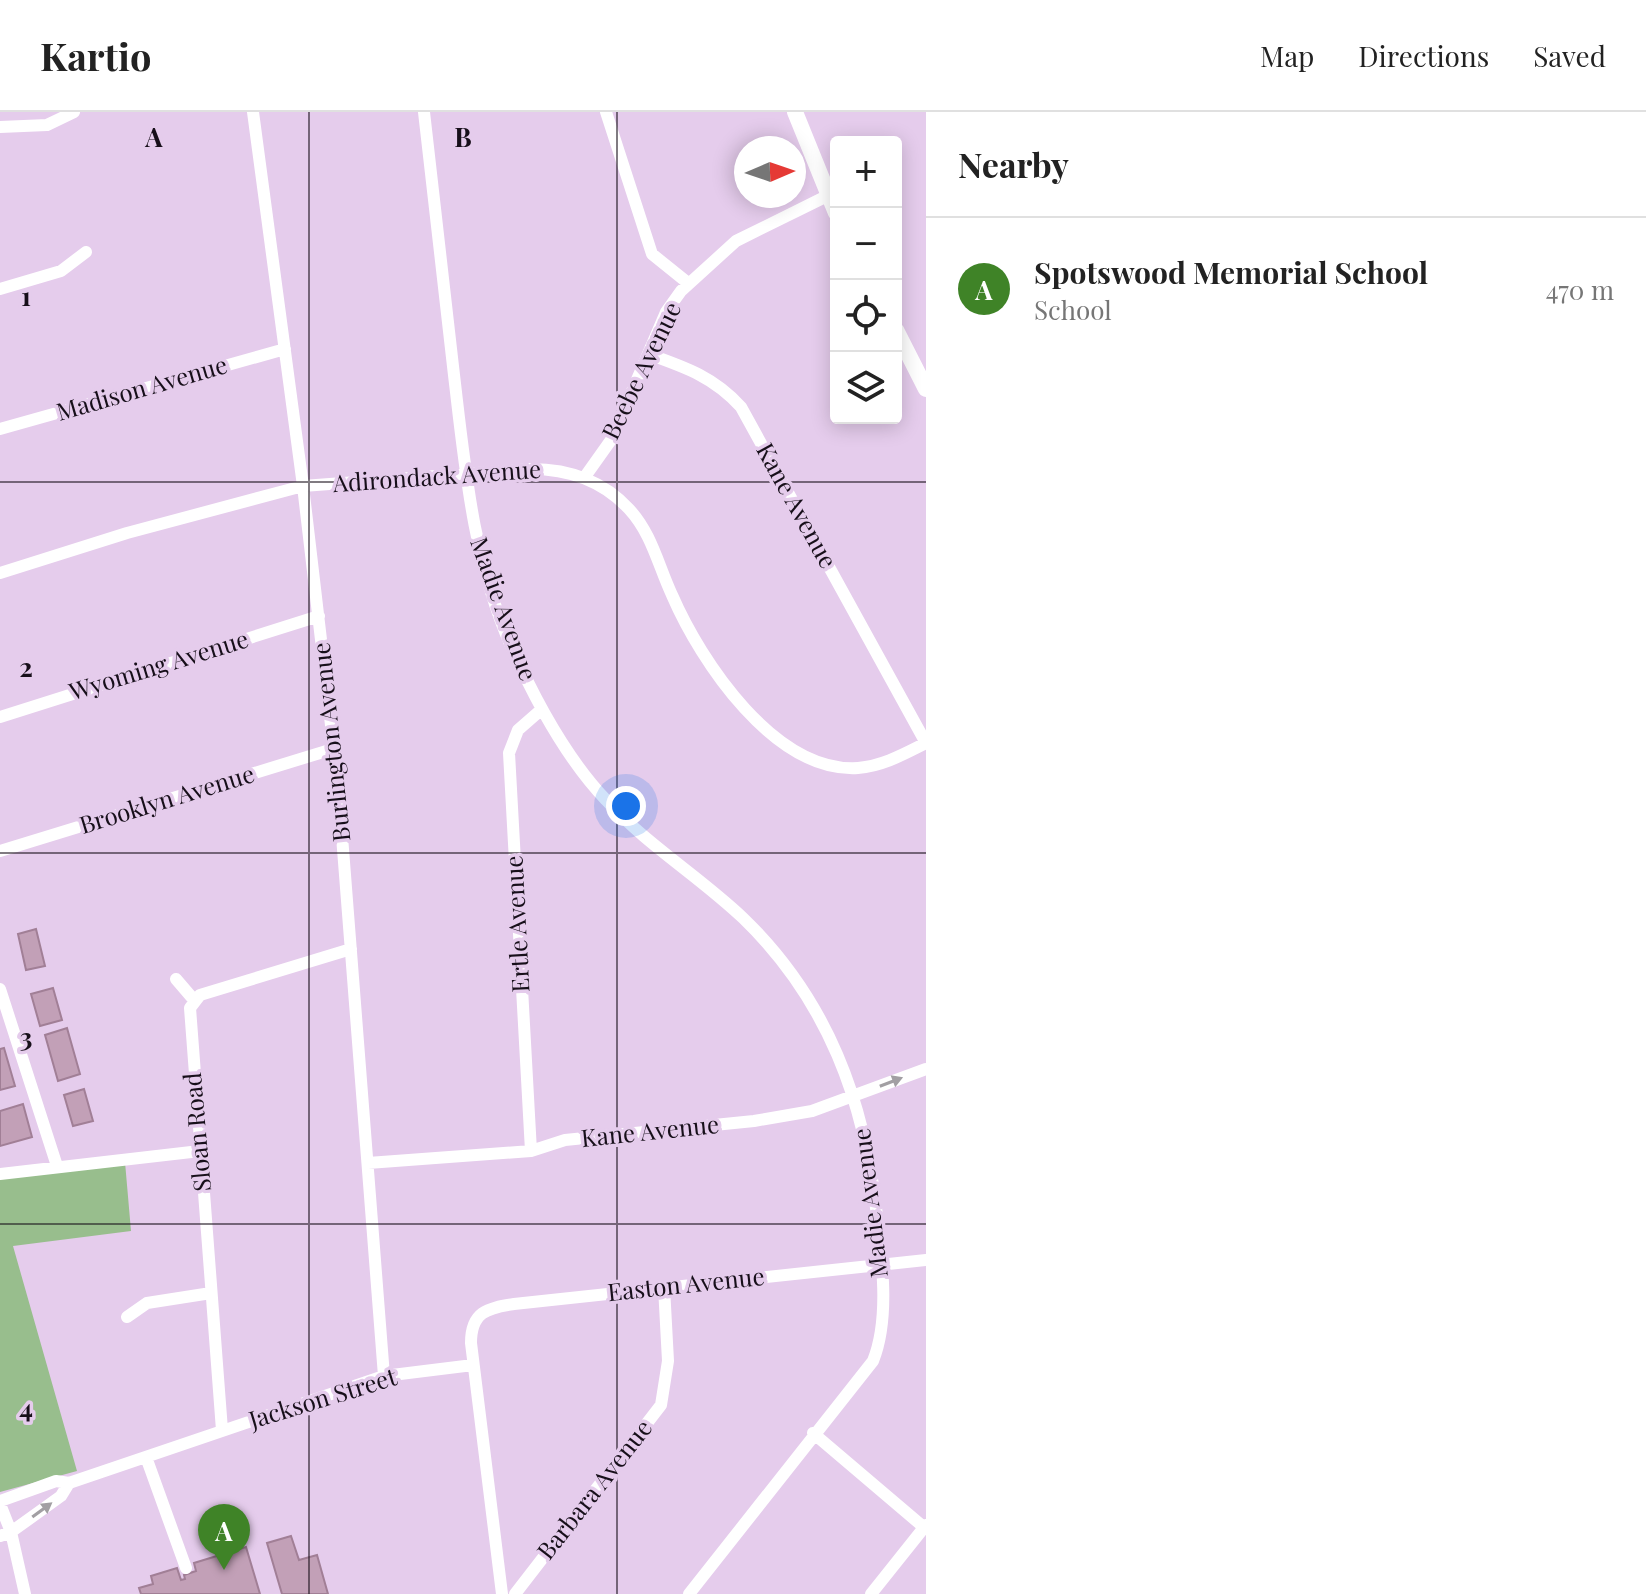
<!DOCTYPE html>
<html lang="en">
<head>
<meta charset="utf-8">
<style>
	:root { --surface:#fff; --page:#f6f6f6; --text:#222; --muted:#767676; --line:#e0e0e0; --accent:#3f8327 }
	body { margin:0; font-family:"Playfair Display",serif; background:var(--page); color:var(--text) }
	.controls { position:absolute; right:24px; top:24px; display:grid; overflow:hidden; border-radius:8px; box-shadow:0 4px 20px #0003 }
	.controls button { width:72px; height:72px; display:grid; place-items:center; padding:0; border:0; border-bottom:2px solid var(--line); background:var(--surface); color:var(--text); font:40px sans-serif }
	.compass { position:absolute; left:734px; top:24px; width:72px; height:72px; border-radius:50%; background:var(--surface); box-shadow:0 4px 20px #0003; rotate:88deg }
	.you { position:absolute; left:626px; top:694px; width:28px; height:28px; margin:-20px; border:6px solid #fff; border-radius:50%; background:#1a73e8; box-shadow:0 0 0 12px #1a73e833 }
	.badge { display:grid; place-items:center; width:52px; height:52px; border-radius:50%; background:var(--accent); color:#fff; font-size:26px; font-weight:700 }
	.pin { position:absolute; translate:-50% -66px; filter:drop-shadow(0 2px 4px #0008) }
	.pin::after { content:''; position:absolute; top:42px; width:28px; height:24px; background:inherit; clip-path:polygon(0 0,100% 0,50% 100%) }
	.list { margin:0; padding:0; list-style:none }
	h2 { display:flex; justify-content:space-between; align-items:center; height:104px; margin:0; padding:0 32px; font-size:34px }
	h2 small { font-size:26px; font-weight:400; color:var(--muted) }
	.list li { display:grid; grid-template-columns:52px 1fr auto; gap:24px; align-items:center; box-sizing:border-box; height:144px; padding:0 32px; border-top:2px solid var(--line) }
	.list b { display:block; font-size:30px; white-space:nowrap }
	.list p { margin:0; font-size:26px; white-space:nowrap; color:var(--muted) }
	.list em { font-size:26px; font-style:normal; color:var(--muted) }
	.icon { flex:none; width:44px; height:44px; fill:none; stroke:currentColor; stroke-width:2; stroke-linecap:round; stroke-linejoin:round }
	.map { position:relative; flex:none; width:926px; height:1482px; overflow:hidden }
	header { display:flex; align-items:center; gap:48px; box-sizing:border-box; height:112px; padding:0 40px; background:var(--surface); border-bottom:2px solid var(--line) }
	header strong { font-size:38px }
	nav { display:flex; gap:44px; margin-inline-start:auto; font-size:28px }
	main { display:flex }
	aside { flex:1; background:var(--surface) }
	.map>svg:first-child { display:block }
</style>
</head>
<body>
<header>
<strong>Kartio</strong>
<nav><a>Map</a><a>Directions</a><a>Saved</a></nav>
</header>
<main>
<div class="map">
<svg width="926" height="1482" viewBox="0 0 926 1482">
	<rect width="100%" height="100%" fill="#e5ccec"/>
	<path fill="#98be8d" d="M 125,1050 L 131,1119 L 13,1134 L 77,1359 L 0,1380 L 0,1066 Z"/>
	<path fill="#c2a0b7" stroke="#a17f96" stroke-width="2" d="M 36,817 L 45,854 L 26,858 L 18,822 Z
		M 53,876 L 62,908 L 40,914 L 31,882 Z
		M 67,916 L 80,962 L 58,969 L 45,923 Z
		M 4,936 L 15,974 L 0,978 L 0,937 Z
		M 84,977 L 93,1009 L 73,1014 L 64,983 Z
		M 23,992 L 32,1025 L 0,1034 L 0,999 Z
		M 291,1424 L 299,1448 L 317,1443 L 328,1482 L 282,1482 L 267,1431 Z
		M 246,1435 L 260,1482 L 141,1482 L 139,1476 L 153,1472 L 151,1464 L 177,1456 L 181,1468 L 185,1467 L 184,1463 L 196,1459 L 194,1451 Z"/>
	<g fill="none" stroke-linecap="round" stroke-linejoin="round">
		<path stroke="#fff" stroke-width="12" d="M 253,0 L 303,374 L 338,673 L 384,1264
			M 424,0 C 434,88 444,175 454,263 C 465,356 473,448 511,534 C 535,588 565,645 606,688 C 647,733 700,765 743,806 C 828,888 865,990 877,1104 C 882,1149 890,1207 873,1249 L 689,1482
			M 606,0 L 652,142 L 688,171
			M 0,15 L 47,13 L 74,0
			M 0,177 L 61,159 L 86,140
			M 0,317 L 285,237
			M 584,366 L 611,328 L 666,200 L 681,179 L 736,129 L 827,84
			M 0,461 L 127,421 L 303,374 L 531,357 C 568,357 603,369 629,397 C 652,422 658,453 672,483 C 701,550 775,661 858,656 C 883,654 904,642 926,631 L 741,295 C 714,265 685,255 648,242
			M 0,605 L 319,504
			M 0,739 L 333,637
			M 176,867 L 194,888
			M 0,877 L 57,1054
			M 531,1039 L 509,641 L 518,618 L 542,597
			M 368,1051 L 531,1039 L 565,1028 L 754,1009 L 812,999 L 926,957
			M 0,1062 L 200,1039
			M 127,1205 L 147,1191 L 211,1181
			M 222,1318 L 190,896 L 200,883 L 351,837
			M 813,1321 L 926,1417
			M 146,1345 L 186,1456
			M 0,1389 L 56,1369 L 69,1371 L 384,1264 L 473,1253
			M 0,1392 L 11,1420 L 61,1384 L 69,1371
			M 0,1424 L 11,1420 L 25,1482
			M 502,1482 L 471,1231 C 471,1200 487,1196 514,1192 L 926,1148
			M 515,1482 L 661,1293 L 668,1249 L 664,1175
			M 871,1482 L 926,1413"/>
		<path stroke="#fff" stroke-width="16" d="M 795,0 L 836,101
			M 896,218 L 926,277"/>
	</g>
	<defs><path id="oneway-solid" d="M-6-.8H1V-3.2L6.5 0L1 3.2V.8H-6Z" transform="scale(2)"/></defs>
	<g fill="#a29fa3">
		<use href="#oneway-solid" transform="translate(891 970) rotate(-21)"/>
		<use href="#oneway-solid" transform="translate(42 1398) rotate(-36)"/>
	</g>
	<path fill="none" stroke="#170f1a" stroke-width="2" stroke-opacity="0.55" d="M 309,0 L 309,1482M 617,0 L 617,1482M 0,370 L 926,370M 0,741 L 926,741M 0,1112 L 926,1112"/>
	<g text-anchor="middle" stroke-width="7" stroke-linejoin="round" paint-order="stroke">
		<g font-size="24" fill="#170f1a" stroke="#e5ccec">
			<text transform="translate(642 259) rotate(-64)" y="8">Beebe Avenue</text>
			<text transform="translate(142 277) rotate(-16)" y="8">Madison Avenue</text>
			<text transform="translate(437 365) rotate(-4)" y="8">Adirondack Avenue</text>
			<text transform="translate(796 394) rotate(61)" y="8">Kane Avenue</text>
			<text transform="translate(503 497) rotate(70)" y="8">Madie Avenue</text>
			<text transform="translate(159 554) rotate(-17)" y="8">Wyoming Avenue</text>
			<text transform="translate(332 630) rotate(-96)" y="8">Burlington Avenue</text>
			<text transform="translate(167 688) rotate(-17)" y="8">Brooklyn Avenue</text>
			<text transform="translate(518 812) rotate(-93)" y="8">Ertle Avenue</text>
			<text transform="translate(198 1020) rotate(-95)" y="8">Sloan Road</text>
			<text transform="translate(650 1020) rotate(-6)" y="8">Kane Avenue</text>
			<text transform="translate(871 1091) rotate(-97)" y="8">Madie Avenue</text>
			<text transform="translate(686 1173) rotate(-6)" y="8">Easton Avenue</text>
			<text transform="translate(323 1287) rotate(-17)" y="8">Jackson Street</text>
			<text transform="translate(595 1378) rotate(-52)" y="8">Barbara Avenue</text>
		</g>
	</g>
	<g font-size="26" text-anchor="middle" font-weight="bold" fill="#170f1a" stroke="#e5ccec" stroke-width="7" stroke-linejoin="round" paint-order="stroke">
		<text x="154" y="35">A</text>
		<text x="463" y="35">B</text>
		<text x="26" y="194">1</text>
		<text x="26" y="565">2</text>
		<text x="26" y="935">3</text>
		<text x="26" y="1306">4</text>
	</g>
</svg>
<div class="controls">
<button>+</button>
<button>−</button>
<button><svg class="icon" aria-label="locate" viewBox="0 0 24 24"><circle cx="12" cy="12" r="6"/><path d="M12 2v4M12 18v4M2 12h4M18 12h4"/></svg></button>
<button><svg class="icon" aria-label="layers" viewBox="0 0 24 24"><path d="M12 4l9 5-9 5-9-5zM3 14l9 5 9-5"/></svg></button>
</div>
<svg class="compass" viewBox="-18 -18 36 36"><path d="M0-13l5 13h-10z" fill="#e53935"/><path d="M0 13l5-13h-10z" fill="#767676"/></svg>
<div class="you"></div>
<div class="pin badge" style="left:224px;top:1458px">A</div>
</div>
<aside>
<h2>Nearby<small></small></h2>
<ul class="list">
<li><span class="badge">A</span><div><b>Spotswood Memorial School</b><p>School</p></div><em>470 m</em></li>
</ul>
</aside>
</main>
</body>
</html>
